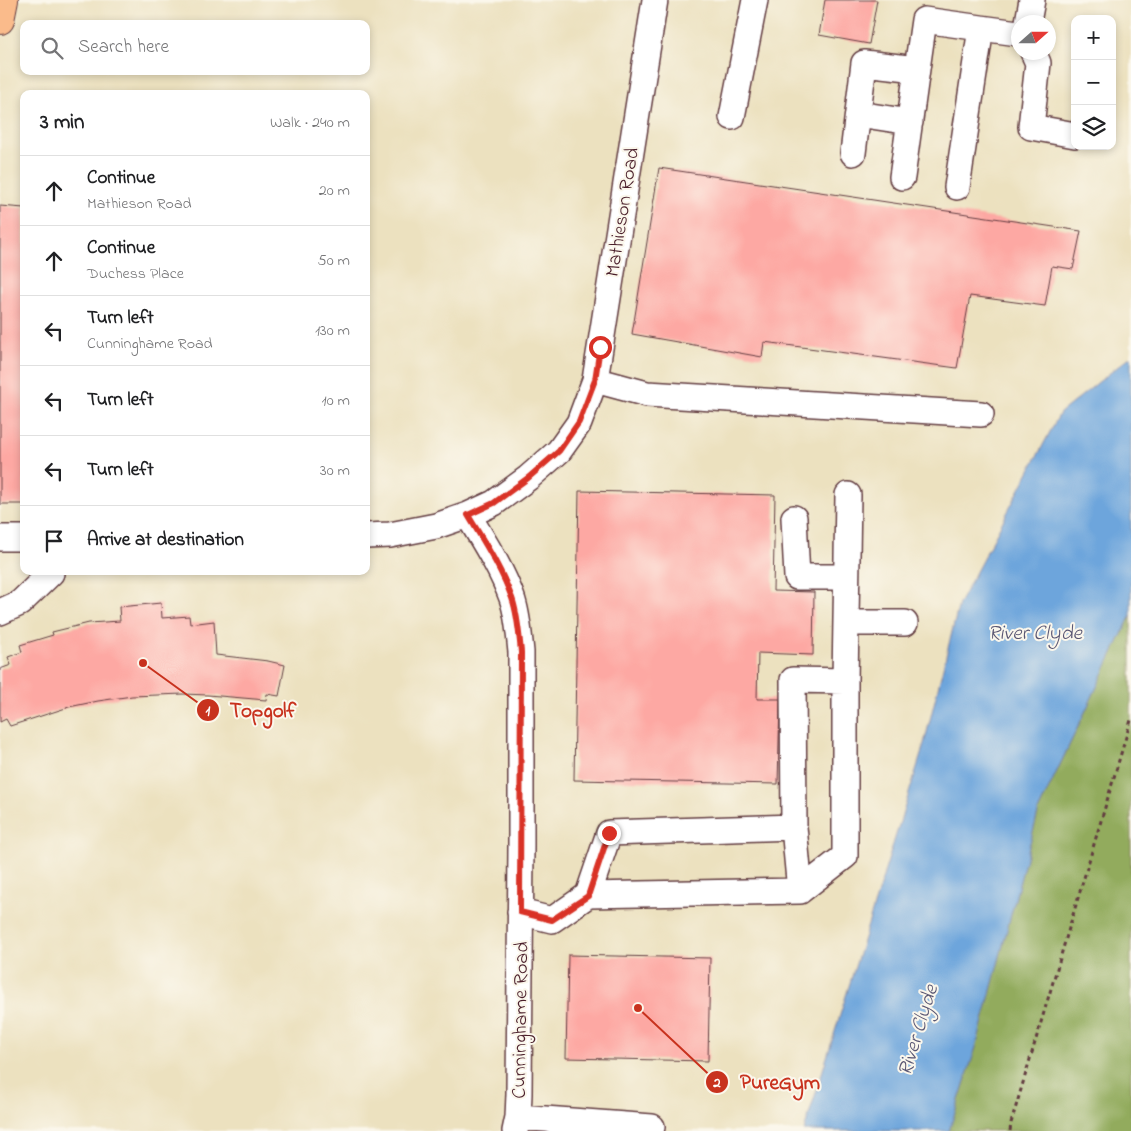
<!DOCTYPE html>
<html lang="en">
<head>
<meta charset="utf-8">
<style>
	:root { --surface:#fff; --page:#f2f2f2; --text:#202124; --muted:#757577; --line:#e0e0e0 }
	body { margin:0; font-family:"Indie Flower",sans-serif; background:var(--page); color:var(--text) }
	.controls { position:absolute; right:15px; top:15px; display:grid; overflow:hidden; border-radius:10px; box-shadow:0 2px 8px #0003 }
	.controls button { width:45px; height:45px; display:grid; place-items:center; padding:0; border:0; border-bottom:1px solid var(--line); background:var(--surface); color:var(--text); font:25px sans-serif }
	.compass { position:absolute; left:1011px; top:15px; width:45px; height:45px; border-radius:50%; background:var(--surface); box-shadow:0 2px 8px #0003; rotate:69deg }
	.stop { position:absolute; width:15px; height:15px; margin:-11px; border:4px solid #d93025; border-radius:50%; background:#fff }
	.stop.end { background:#d93025; border-color:#fff; box-shadow:0 1px 5px #0008 }
	.list { margin:0; padding:0; list-style:none }
	h2 { display:flex; justify-content:space-between; align-items:center; height:65px; margin:0; padding:0 20px; font-size:21px }
	h2 small { font-size:16px; font-weight:400; color:var(--muted) }
	.list li { display:grid; grid-template-columns:32px 1fr auto; gap:15px; align-items:center; box-sizing:border-box; height:70px; padding:0 20px; border-top:1px solid var(--line) }
	.list b { display:block; font-size:19px; white-space:nowrap }
	.list p { margin:0; font-size:16px; white-space:nowrap; color:var(--muted) }
	.list em { font-size:16px; font-style:normal; color:var(--muted) }
	.icon { flex:none; width:28px; height:28px; fill:none; stroke:currentColor; stroke-width:2; stroke-linecap:round; stroke-linejoin:round }
	.map { position:relative; flex:none; width:1131px; height:1131px; overflow:hidden }
	.search { position:absolute; background:var(--surface); box-shadow:0 2px 8px #0003; left:20px; top:20px; width:350px; height:55px; display:flex; align-items:center; gap:12px; box-sizing:border-box; padding:0 18px; border-radius:10px; color:var(--muted); font-size:19px }
	.panel { position:absolute; background:var(--surface); box-shadow:0 2px 8px #0003; left:20px; top:90px; width:350px; height:485px; border-radius:10px }
	.map>svg:first-child { display:block }
</style>
</head>
<body>
<div class="map">
<svg width="1131" height="1131" viewBox="0 0 1131 1131">
	<rect width="100%" height="100%" fill="#fbf7ec"/>
	<filter id="ink" filterUnits="userSpaceOnUse"><feTurbulence type="fractalNoise" baseFrequency=".02" numOctaves="2"/><feDisplacementMap in="SourceGraphic" scale="10" xChannelSelector="R" yChannelSelector="G"/><feConvolveMatrix kernelMatrix="1 2 1 2 8 2 1 2 1" color-interpolation-filters="sRGB"/></filter>
	<filter id="wash" filterUnits="userSpaceOnUse"><feTurbulence type="fractalNoise" baseFrequency=".0096" numOctaves="4" result="noise"/><feDisplacementMap in="SourceGraphic" scale="20" xChannelSelector="R" yChannelSelector="G"/><feGaussianBlur stdDeviation="1.12" result="paint"/><feColorMatrix in="noise" values="0 0 0 0 0 0 0 0 0 0 0 0 0 0 0 0 0 1.4 0 .05"/><feComposite in="paint" operator="in"/></filter>
	<g filter="url(#wash)">
		<rect width="100%" height="100%" fill="#ece1bf"/>
		<path fill="#92ab5d" stroke="#6e6544" d="M 1131,615 L 1131,1131 L 949,1131 L 976,1047 L 1039,809 Z"/>
		<path fill="#6da5dc" stroke="#5c6284" d="M 1131,356 L 1131,615 L 1039,809 L 976,1047 L 949,1131 L 804,1131 L 923,748 L 959,604 L 1060,413 Z"/>
		<g id="blocks">
			<path fill="#fda8a3" d="M 825,0 L 877,0 L 869,44 L 819,35 Z
				M 659,168 L 1081,231 L 1073,269 L 1052,266 L 1045,306 L 970,296 L 957,368 L 764,342 L 762,357 L 632,334 Z
				M 0,206 L 24,208 L 24,504 L 0,504 Z
				M 579,491 L 775,495 L 773,591 L 814,592 L 813,655 L 758,653 L 757,699 L 780,699 L 778,784 L 574,780 Z
				M 161,603 L 162,618 L 189,616 L 190,624 L 214,621 L 216,655 L 268,661 L 285,665 L 279,696 L 267,694 L 266,700 L 208,695 L 183,694 L 132,696 L 98,701 L 69,707 L 10,726 L 6,719 L 0,722 L 0,669 L 11,665 L 8,657 L 22,652 L 20,645 L 53,635 L 52,632 L 89,623 L 120,621 L 119,607 Z
				M 568,955 L 710,958 L 708,1061 L 566,1058 Z"/>
		</g>
	</g>
	<g filter="url(#ink)">
		<use href="#blocks" fill-opacity="0" stroke="#623c41" stroke-width="1"/>
		<g fill="none" stroke-linecap="round" stroke-linejoin="round">
			<defs>
				<path id="minor" d="M 1028,22 L 1032,0
					M 1033,52 L 1038,63 L 1031,127 L 1075,135
					M 858,114 L 910,122
					M 732,117 L 755,0
					M 853,153 L 864,63 L 917,69 L 924,20 L 981,28
					M 902,177 L 917,69
					M 957,187 L 981,28 L 1018,33
					M 595,380 L 647,394 L 981,414
					M 468,515 C 484,542 501,568 512,598 C 518,615 519,634 521,652 L 521,846 L 519,1094 L 518,1117 L 515,1131
					M 794,518 L 797,577 L 846,577
					M 366,536 L 390,535 L 436,526 L 468,515 L 494,503 L 528,478 L 559,451 L 579,423 L 595,380 L 655,0
					M 0,538 L 24,538
					M 0,612 L 20,603 L 51,573 L 51,571
					M 846,623 L 905,623
					M 800,891 L 845,856 L 845,681
					M 588,895 L 800,891 L 794,827
					M 520,912 L 552,920 L 588,895 L 609,833 L 794,827 L 793,680 L 845,681 L 848,495
					M 518,1117 L 652,1127"/>
				<path id="major" d="M 0,20 L 4,0"/>
			</defs>
			<use href="#minor" stroke="#623c41" stroke-width="28"/>
			<use href="#major" stroke="#623c41" stroke-width="30"/>
			<path stroke="#623c41" stroke-width="3" stroke-dasharray="4 4" stroke-linecap="butt" d="M 1010,1131 L 1011,1123 L 1131,720"/>
			<use href="#minor" stroke="#fff" stroke-width="25"/>
			<use href="#major" stroke="#fabb8b" stroke-width="28"/>
		</g>
	</g>
	<g fill="none" stroke-linecap="round" stroke-linejoin="round" filter="url(#ink)">
		<path stroke="#d93025" stroke-width="6" d="M 600,347 L 595,380 L 579,422 L 559,451 L 528,478 L 494,503 L 468,515 C 484,542 501,568 512,598 C 518,615 519,634 521,652 L 520,912 L 552,920 L 588,896 L 609,833"/>
	</g>
	<g text-anchor="middle" stroke-width="4" stroke-linejoin="round" paint-order="stroke">
		<g font-size="20" fill="#4a1f2b" stroke="#fbf7ec">
			<text transform="translate(621 212) rotate(-81)" y="7">Mathieson Road</text>
			<text transform="translate(519 1020) rotate(-89)" y="7">Cunninghame Road</text>
		</g>
		<g font-size="21" font-style="italic" fill="#585572" stroke="#fbf7ec">
			<text x="1035" y="639">River Clyde</text>
			<text transform="translate(917 1030) rotate(-73)" y="7">River Clyde</text>
		</g>
	</g>
	<path fill="none" stroke="#c8321e" stroke-width="2" d="M143 663L208 710M638 1008L717 1082"/>
	<g fill="#c8321e" stroke="#fbf7ec" stroke-width="2">
		<circle cx="143" cy="663" r="5"/>
		<circle cx="638" cy="1008" r="5"/>
		<circle cx="208" cy="710" r="12"/>
		<circle cx="717" cy="1082" r="12"/>
	</g>
	<g font-size="15" text-anchor="middle" font-weight="bold" fill="#fff">
		<text x="208" y="715">1</text>
		<text x="717" y="1087">2</text>
	</g>
	<g font-size="21" text-anchor="middle" font-weight="bold" fill="#c8321e" stroke="#fbf7ec" stroke-width="4" stroke-linejoin="round" paint-order="stroke">
		<text x="263" y="717">Topgolf</text>
		<text x="780" y="1089">PureGym</text>
	</g>
</svg>
<div class="controls">
<button>+</button>
<button>−</button>
<button><svg class="icon" aria-label="layers" viewBox="0 0 24 24"><path d="M12 4l9 5-9 5-9-5zM3 14l9 5 9-5"/></svg></button>
</div>
<svg class="compass" viewBox="-18 -18 36 36"><path d="M0-13l5 13h-10z" fill="#e53935"/><path d="M0 13l5-13h-10z" fill="#757577"/></svg>
<div class="stop" style="left:600px;top:347px"></div>
<div class="stop end" style="left:609px;top:833px"></div>
<div class="search"><svg class="icon" aria-label="search" viewBox="0 0 24 24"><circle cx="10" cy="10" r="6"/><path d="M15 15l6 6"/></svg>Search here</div>
<section class="panel">
<h2>3 min<small>Walk · 240 m</small></h2>
<ul class="list">
<li><svg class="icon" aria-label="ahead" viewBox="0 0 24 24"><path d="M12 20V5M6 11l6-6 6 6"/></svg><div><b>Continue</b><p>Mathieson Road</p></div><em>20 m</em></li>
<li><svg class="icon" aria-label="ahead" viewBox="0 0 24 24"><path d="M12 20V5M6 11l6-6 6 6"/></svg><div><b>Continue</b><p>Duchess Place</p></div><em>50 m</em></li>
<li><svg class="icon" aria-label="left" viewBox="0 0 24 24"><path d="M17 20v-9H6M10 6l-5 5 5 5"/></svg><div><b>Turn left</b><p>Cunninghame Road</p></div><em>130 m</em></li>
<li><svg class="icon" aria-label="left" viewBox="0 0 24 24"><path d="M17 20v-9H6M10 6l-5 5 5 5"/></svg><div><b>Turn left</b></div><em>10 m</em></li>
<li><svg class="icon" aria-label="left" viewBox="0 0 24 24"><path d="M17 20v-9H6M10 6l-5 5 5 5"/></svg><div><b>Turn left</b></div><em>30 m</em></li>
<li><svg class="icon" aria-label="arrive" viewBox="0 0 24 24"><path d="M6 21V4h12l-3 4 3 4H6"/></svg><div><b>Arrive at destination</b></div></li>
</ul>
</section>
</div>
</body>
</html>
